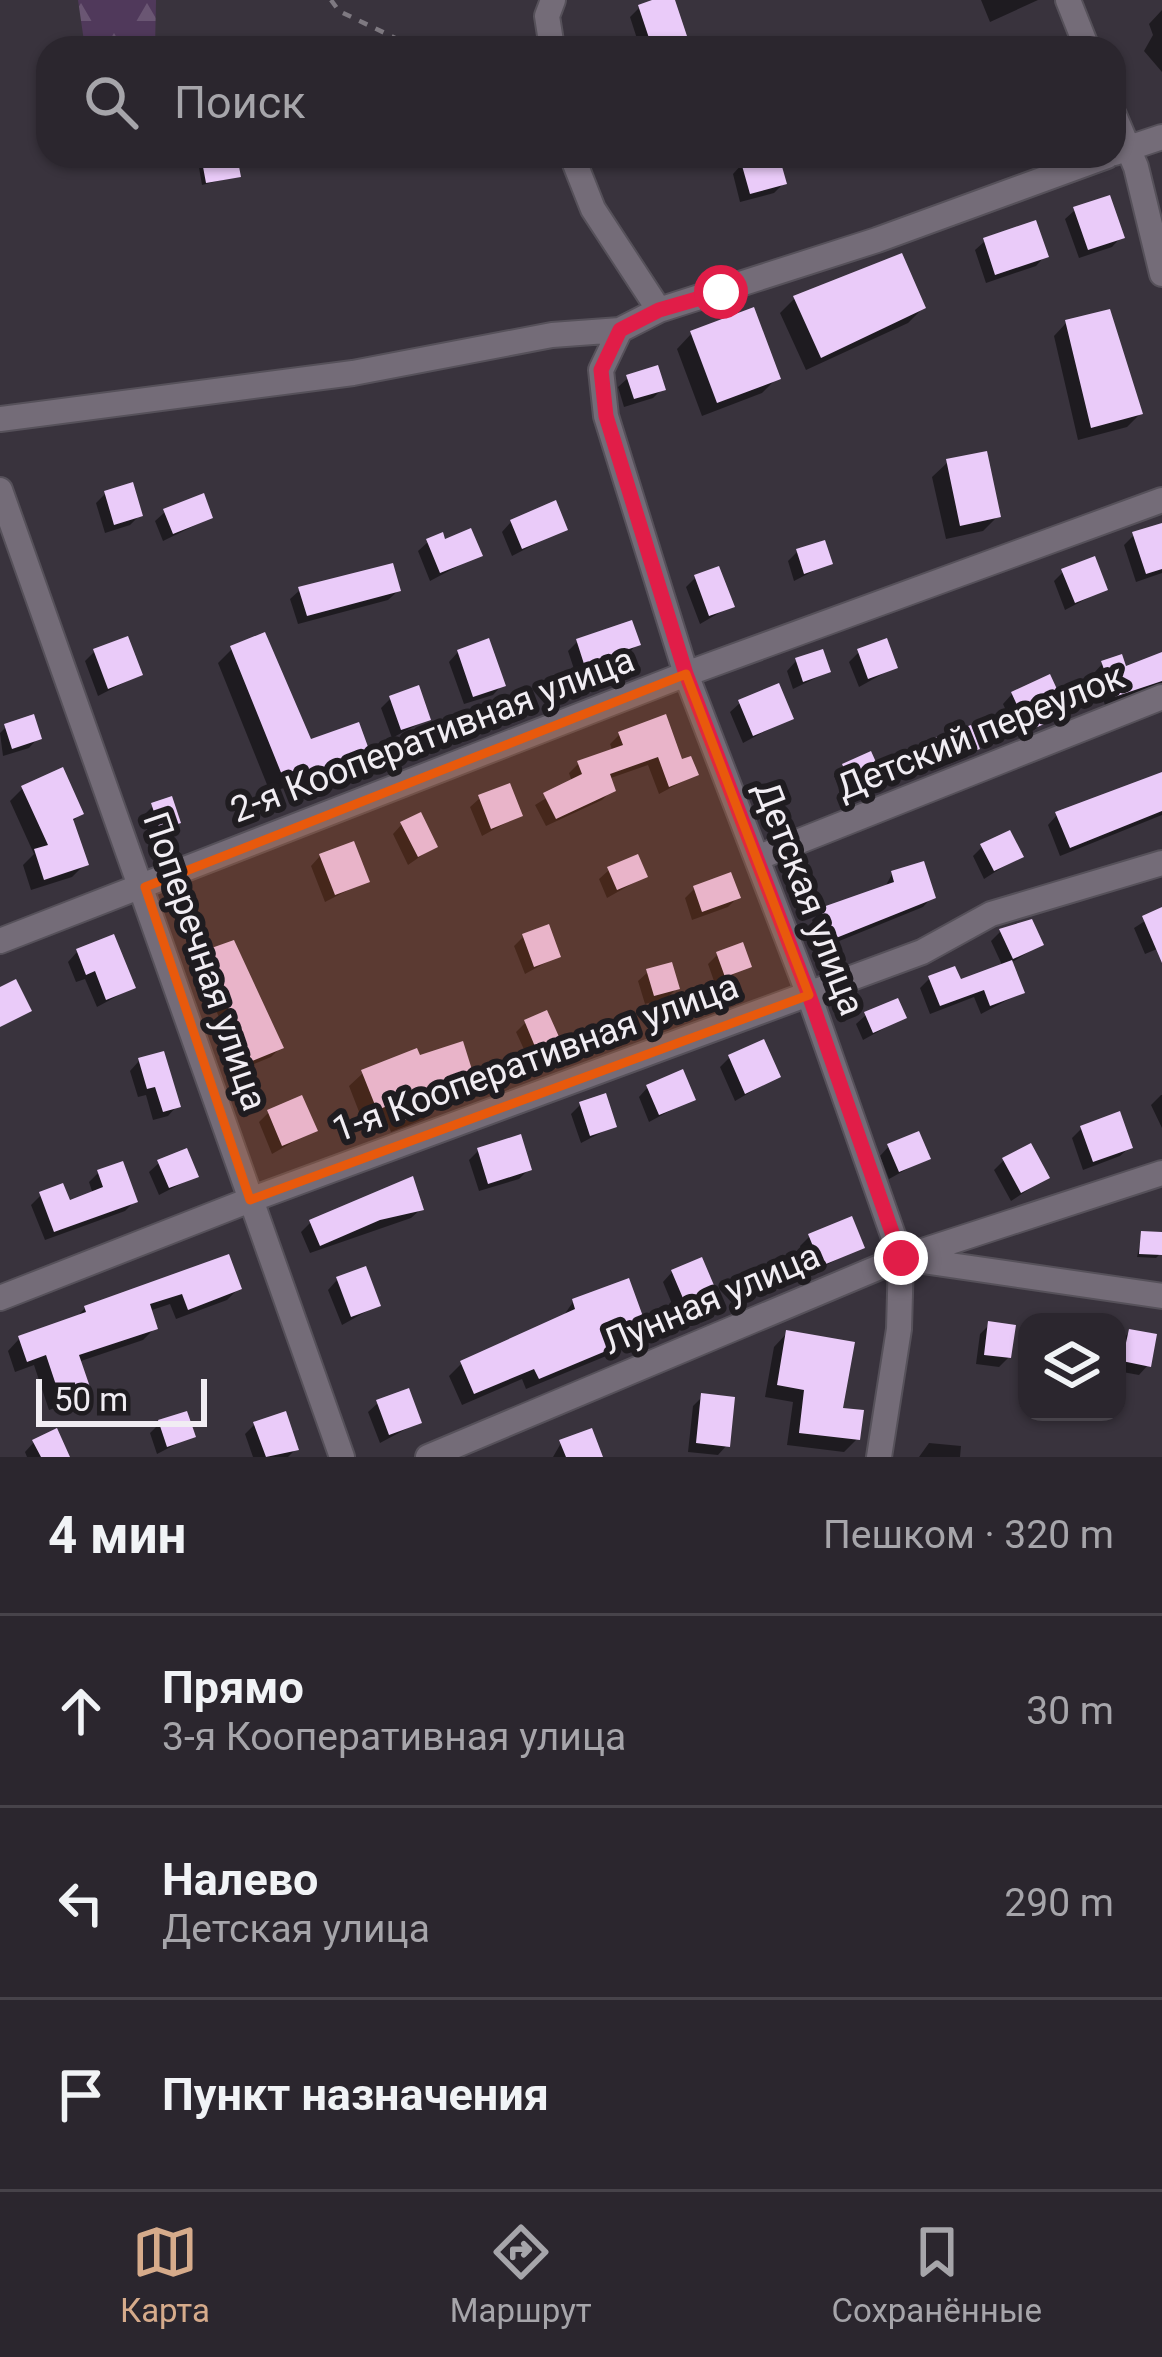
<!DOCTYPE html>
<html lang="ru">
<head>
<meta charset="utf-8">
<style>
	:root { --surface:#2b262e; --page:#37323a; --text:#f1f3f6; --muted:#a6a5aa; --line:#47434a; --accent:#d6ab8b }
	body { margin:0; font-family:Roboto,sans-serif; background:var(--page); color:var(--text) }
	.controls { position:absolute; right:36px; bottom:36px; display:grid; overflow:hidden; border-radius:24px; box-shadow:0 3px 9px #0004 }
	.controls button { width:108px; height:108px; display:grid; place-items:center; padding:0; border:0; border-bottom:3px solid var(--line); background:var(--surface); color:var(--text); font:60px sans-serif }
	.scale { position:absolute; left:36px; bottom:30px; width:171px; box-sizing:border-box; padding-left:12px; border:6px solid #f1edf3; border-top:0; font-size:33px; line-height:42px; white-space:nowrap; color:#f1edf3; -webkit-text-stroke:9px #1f1c20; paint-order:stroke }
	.stop { position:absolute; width:36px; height:36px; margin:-27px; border:9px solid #e11d48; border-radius:50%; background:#fff }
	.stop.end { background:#e11d48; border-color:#fff; box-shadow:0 3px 12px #0008 }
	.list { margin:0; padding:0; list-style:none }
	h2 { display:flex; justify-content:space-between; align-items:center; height:156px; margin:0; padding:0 48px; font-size:51px }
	h2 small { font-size:39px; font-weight:400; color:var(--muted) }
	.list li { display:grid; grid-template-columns:78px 1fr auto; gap:36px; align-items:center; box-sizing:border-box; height:192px; padding:0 48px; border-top:3px solid var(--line) }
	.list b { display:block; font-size:45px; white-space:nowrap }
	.list p { margin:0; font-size:39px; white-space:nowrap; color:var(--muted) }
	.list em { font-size:39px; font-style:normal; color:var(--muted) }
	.icon { flex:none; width:66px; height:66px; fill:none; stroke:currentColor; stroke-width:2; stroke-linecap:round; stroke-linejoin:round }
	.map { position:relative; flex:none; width:1162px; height:1457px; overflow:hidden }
	.search { position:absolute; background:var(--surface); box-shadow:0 3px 9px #0004; left:36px; right:36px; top:36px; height:132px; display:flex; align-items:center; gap:30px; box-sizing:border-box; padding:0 42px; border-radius:36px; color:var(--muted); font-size:45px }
	.sheet { height:732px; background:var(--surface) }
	nav { display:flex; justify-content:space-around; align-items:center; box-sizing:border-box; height:168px; border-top:3px solid var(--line); background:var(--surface); font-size:33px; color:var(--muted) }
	nav a { display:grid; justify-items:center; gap:6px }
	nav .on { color:var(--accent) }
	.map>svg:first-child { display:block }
</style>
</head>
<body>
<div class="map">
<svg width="1162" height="1457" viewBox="0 0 1162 1457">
	<defs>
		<pattern id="forest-firs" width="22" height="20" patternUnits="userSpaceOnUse" patternTransform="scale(3)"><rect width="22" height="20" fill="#50395b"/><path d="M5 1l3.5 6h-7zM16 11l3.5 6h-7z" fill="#6a5673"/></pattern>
	</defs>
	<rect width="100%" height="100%" fill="#39333d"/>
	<path fill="url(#forest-firs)" d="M 78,0 L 156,0 L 155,48 L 85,48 Z"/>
	<path fill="#0007" d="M 672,0 L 683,35 L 664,48 L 640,48 L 630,17 L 640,7 Z
		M 981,0 L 1038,0 L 990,22 Z
		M 1162,10 L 1162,72 L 1144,51 L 1153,35 L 1149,24 Z
		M 48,63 L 48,83 L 44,84 L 40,68 Z
		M 197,156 L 234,156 L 238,176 L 202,185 Z
		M 776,156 L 783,184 L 774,193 L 740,202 L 733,174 L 742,164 Z
		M 895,156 L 932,156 L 899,168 Z
		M 1075,210 L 1121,237 L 1112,247 L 1079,258 L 1065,219 Z
		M 985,241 L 1045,256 L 1036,266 L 986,283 L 975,250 Z
		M 795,298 L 923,308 L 908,323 L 806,370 L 780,313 Z
		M 1067,322 L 1140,414 L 1127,427 L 1078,440 L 1054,336 Z
		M 692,333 L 777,378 L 762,393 L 702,416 L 677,349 Z
		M 628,378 L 662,389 L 653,398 L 624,407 L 618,387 Z
		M 948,462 L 998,516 L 983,531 L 946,539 L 932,477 Z
		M 105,494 L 140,515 L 130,525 L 105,533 L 96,503 Z
		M 165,512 L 210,518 L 163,541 L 155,521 Z
		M 511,522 L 564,529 L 512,556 L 502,532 Z
		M 1162,526 L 1162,573 L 1136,582 L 1124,545 L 1134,535 Z
		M 428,542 L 444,543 L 479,555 L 430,581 L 418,551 Z
		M 797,552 L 829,563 L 794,581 L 788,561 Z
		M 1063,572 L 1105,589 L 1065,610 L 1054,581 Z
		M 695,578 L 731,606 L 700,624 L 686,587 Z
		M 300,590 L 398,591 L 388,600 L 298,624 L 290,599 Z
		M 577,642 L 637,644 L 628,654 L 575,672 L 568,651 Z
		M 232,649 L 309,743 L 368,754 L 354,768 L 270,792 L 218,663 Z
		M 95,651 L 139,675 L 98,696 L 85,661 Z
		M 458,652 L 502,685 L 493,695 L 464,704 L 449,662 Z
		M 859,652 L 895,667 L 859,687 L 849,662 Z
		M 1162,655 L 1162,685 L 1105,705 L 1094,673 L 1103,663 L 1124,670 Z
		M 796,661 L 828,672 L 793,689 L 787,671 Z
		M 1012,694 L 1064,713 L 1019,738 L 1003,704 Z
		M 391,698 L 428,719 L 392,738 L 381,708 Z
		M 740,703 L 790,718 L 743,743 L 730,712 Z
		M 6,727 L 38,738 L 29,748 L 3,756 L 0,733 Z
		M 620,734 L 695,775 L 659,794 L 648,765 L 608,779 L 612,790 L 602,800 L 546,826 L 535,805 L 572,782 L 569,773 L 579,763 L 613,752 L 610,744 Z
		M 933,742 L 977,748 L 967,757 L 931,771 L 924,751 Z
		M 843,767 L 881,779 L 845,800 L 834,776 Z
		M 1162,775 L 1162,815 L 1060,856 L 1048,825 L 1057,815 Z
		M 23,788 L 81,813 L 71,823 L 85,864 L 72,877 L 31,890 L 23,865 L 34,854 L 10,801 Z
		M 480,798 L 519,816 L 482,836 L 470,807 Z
		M 153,806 L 178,822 L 150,838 L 143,816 Z
		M 402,824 L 434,847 L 408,865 L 393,834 Z
		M 982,847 L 1020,856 L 984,879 L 973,856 Z
		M 320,856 L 366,881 L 325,902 L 311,866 Z
		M 609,870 L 644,877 L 607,898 L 599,879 Z
		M 892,874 L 932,897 L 923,907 L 822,948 L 812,920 L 821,911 L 884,889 Z
		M 694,889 L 738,897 L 728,907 L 692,920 L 685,898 Z
		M 1162,910 L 1162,947 L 1145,954 L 1134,928 Z
		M 1000,932 L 1041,944 L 1011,963 L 1022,992 L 981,1014 L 974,997 L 930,1014 L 920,988 L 930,978 L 959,983 L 1003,967 L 991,941 Z
		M 524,936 L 558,956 L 525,974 L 514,946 Z
		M 77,952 L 132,988 L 97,1007 L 85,979 L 76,982 L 68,962 Z
		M 205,953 L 281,1047 L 271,1057 L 242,1069 L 195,963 Z
		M 717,955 L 749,966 L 715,984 L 708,964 Z
		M 648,972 L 677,988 L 667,998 L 645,1004 L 638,981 Z
		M 866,1015 L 903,1018 L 863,1040 L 856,1024 Z
		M 526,1022 L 556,1038 L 527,1056 L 516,1032 Z
		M 729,1058 L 778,1076 L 735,1101 L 720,1067 Z
		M 419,1059 L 470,1072 L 456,1086 L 433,1093 L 437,1105 L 424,1119 L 391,1132 L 384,1114 L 363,1122 L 349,1086 L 363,1073 Z
		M 139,1061 L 177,1106 L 168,1116 L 153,1120 L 146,1095 L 138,1097 L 130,1071 Z
		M 648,1087 L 692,1099 L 649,1122 L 639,1097 Z
		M 1161,1095 L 1162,1095 L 1162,1128 L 1151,1105 Z
		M 581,1104 L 614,1126 L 581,1143 L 571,1114 Z
		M 269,1112 L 314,1130 L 272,1154 L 259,1122 Z
		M 1081,1129 L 1130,1147 L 1120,1156 L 1083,1170 L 1072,1138 Z
		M 889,1146 L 927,1158 L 889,1179 L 880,1156 Z
		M 479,1150 L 529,1169 L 519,1179 L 479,1191 L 469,1160 Z
		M 1004,1160 L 1046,1178 L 1011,1201 L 994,1170 Z
		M 159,1163 L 196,1176 L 159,1195 L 149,1172 Z
		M 98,1173 L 134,1202 L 125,1211 L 45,1240 L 31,1205 L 41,1195 L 68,1204 L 93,1194 L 89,1182 Z
		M 421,1209 L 411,1218 L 310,1253 L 301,1232 L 311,1222 Z
		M 1142,1234 L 1160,1254 L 1156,1258 L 1137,1257 Z
		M 809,1237 L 861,1247 L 811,1273 L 800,1246 Z
		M 227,1258 L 239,1288 L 227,1300 L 176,1319 L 170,1304 L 149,1311 L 155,1328 L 143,1340 L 78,1362 L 87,1389 L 75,1401 L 49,1410 L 34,1365 L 15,1372 L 8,1351 L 19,1339 L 75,1319 L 85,1308 Z
		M 672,1272 L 713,1290 L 675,1311 L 663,1282 Z
		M 337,1280 L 378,1305 L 342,1325 L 328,1290 Z
		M 573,1302 L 646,1333 L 633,1345 L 526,1389 L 522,1379 L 462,1405 L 449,1376 L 462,1363 L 562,1318 Z
		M 990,1324 L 1009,1357 L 999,1367 L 976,1364 L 980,1334 Z
		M 1130,1332 L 1148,1365 L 1139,1375 L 1117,1371 L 1120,1341 Z
		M 787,1333 L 857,1439 L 844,1452 L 787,1445 L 793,1402 L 765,1397 L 774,1347 Z
		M 702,1397 L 727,1445 L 718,1455 L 688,1452 L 693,1406 Z
		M 378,1403 L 419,1422 L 380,1443 L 368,1412 Z
		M 160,1423 L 192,1436 L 157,1454 L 150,1433 Z
		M 255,1424 L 296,1449 L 288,1457 L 253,1457 L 245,1434 Z
		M 34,1442 L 67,1457 L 27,1457 L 25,1452 Z
		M 561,1443 L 600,1457 L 553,1457 Z
		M 929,1443 L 961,1446 L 960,1457 L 919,1457 Z"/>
	<path fill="#eacbf9" d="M 652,0 L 675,0 L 687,36 L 652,47 L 638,5 Z
		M 201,156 L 237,156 L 241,177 L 206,183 Z
		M 763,156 L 779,156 L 787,184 L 750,194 L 741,162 Z
		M 1110,195 L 1125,238 L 1088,250 L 1073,207 Z
		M 1036,220 L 1049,257 L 995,275 L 983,238 Z
		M 902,253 L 926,308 L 821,358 L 793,296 Z
		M 754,307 L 781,379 L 717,403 L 690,331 Z
		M 1110,309 L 1143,414 L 1091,428 L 1065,320 Z
		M 658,365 L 666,390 L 634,399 L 626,375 Z
		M 987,451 L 1001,517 L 960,526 L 946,459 Z
		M 133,482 L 143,516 L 114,525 L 104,491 Z
		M 204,493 L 213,518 L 173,534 L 163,509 Z
		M 556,500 L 568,530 L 522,549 L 510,520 Z
		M 1162,523 L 1162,569 L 1146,574 L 1132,532 Z
		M 471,528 L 483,556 L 440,573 L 426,539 L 443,532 L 445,539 Z
		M 825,540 L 833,564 L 804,574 L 796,549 Z
		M 1095,556 L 1108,590 L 1075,603 L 1061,569 Z
		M 393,563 L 401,591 L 307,616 L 298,587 Z
		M 719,566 L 735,607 L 709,616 L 694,575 Z
		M 632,620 L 641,645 L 584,664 L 576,639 Z
		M 265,632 L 311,739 L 359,722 L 371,755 L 284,780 L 230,646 Z
		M 128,636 L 143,675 L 108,689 L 93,649 Z
		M 489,638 L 506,686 L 473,697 L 457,650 Z
		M 887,638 L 898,668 L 868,679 L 857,649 Z
		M 823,649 L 831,672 L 803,682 L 795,658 Z
		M 1162,652 L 1162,681 L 1114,697 L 1101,661 L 1122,654 L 1126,666 Z
		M 1050,674 L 1068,713 L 1029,731 L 1011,692 Z
		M 779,683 L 794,719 L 753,736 L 738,700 Z
		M 419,685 L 431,720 L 401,730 L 389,696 Z
		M 34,714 L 42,739 L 12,749 L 4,724 Z
		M 666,714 L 682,759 L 691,756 L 699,775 L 669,787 L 658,757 L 610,774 L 616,791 L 556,819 L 543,793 L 582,774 L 577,761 L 623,745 L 618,732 Z
		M 971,725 L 980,749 L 940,763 L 932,739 Z
		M 871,751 L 884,780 L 855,793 L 842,764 Z
		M 63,767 L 84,814 L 73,819 L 89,865 L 44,880 L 34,849 L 48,845 L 21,786 Z
		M 1162,772 L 1162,811 L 1070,848 L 1055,812 Z
		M 510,783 L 523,816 L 491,829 L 478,795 Z
		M 172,796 L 181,823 L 160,830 L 151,803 Z
		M 421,812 L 438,847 L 418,857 L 400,822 Z
		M 1010,830 L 1024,857 L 994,871 L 980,844 Z
		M 354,841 L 370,882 L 335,895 L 319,854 Z
		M 638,854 L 648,877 L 617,890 L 607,867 Z
		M 924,861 L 936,898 L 831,940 L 820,908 L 894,882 L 891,871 Z
		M 731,872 L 741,898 L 702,912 L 693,886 Z
		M 1162,907 L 1162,963 L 1142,916 Z
		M 1032,919 L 1044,945 L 1013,959 L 999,929 Z
		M 549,924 L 561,957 L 534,967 L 522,934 Z
		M 114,934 L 136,988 L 106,1000 L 95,971 L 86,975 L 76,949 Z
		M 234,940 L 284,1048 L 252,1061 L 203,951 Z
		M 743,942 L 752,967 L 725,977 L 716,952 Z
		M 1012,960 L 1025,993 L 990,1006 L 984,990 L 940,1006 L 928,976 L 955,966 L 961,979 Z
		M 672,962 L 680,989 L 654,996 L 646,969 Z
		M 16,979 L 32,1011 L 0,1027 L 0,987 Z
		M 898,998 L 907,1018 L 873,1033 L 864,1012 Z
		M 547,1010 L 560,1039 L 536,1049 L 524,1020 Z
		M 764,1039 L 781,1077 L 745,1094 L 728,1055 Z
		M 463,1041 L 473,1073 L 433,1086 L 441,1106 L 405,1120 L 398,1102 L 377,1110 L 361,1070 L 417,1048 L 420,1055 Z
		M 164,1051 L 181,1107 L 163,1112 L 155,1087 L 147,1089 L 138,1058 Z
		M 683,1069 L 696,1100 L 659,1115 L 646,1085 Z
		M 606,1093 L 617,1127 L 590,1136 L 579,1102 Z
		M 302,1095 L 318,1131 L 282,1146 L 267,1110 Z
		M 1120,1111 L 1133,1148 L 1093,1162 L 1080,1126 Z
		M 919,1131 L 931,1159 L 899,1172 L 887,1144 Z
		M 521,1134 L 532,1170 L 488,1184 L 477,1148 Z
		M 1031,1143 L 1050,1178 L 1021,1193 L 1002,1158 Z
		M 187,1148 L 199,1177 L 169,1188 L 157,1160 Z
		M 123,1161 L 138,1202 L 54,1232 L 39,1192 L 63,1183 L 70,1200 L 103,1187 L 97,1170 Z
		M 413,1176 L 424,1210 L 380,1220 L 320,1246 L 309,1220 Z
		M 852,1216 L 865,1248 L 821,1266 L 808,1234 Z
		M 1141,1231 L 1162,1232 L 1162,1255 L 1139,1254 Z
		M 229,1254 L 242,1289 L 188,1310 L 182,1294 L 150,1304 L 158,1329 L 79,1355 L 91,1390 L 61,1400 L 46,1355 L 27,1362 L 18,1336 L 86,1312 L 84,1306 Z
		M 702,1257 L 716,1290 L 685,1303 L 671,1270 Z
		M 366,1266 L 381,1306 L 351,1317 L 336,1277 Z
		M 629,1278 L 649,1333 L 539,1379 L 534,1369 L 474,1394 L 460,1361 L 575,1309 L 572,1299 Z
		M 988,1321 L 1016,1325 L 1011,1358 L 984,1355 Z
		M 1129,1329 L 1157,1334 L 1151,1367 L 1122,1361 Z
		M 786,1330 L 855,1342 L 843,1408 L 864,1410 L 860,1440 L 799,1433 L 804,1390 L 777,1385 Z
		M 409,1388 L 422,1423 L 389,1435 L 376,1400 Z
		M 701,1393 L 735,1397 L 730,1447 L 696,1443 Z
		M 187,1411 L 196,1437 L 167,1447 L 158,1420 Z
		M 286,1411 L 299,1450 L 266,1457 L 253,1422 Z
		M 57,1428 L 70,1457 L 41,1457 L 32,1440 Z
		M 592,1428 L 603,1457 L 566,1457 L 559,1440 Z"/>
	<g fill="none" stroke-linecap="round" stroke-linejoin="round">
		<defs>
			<path id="minor" d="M 1068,0 L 1087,48
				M 552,48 L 547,16 L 553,0
				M 1114,115 L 1136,167 L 1162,274
				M 1114,153 L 1162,137
				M 572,156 L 593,209 L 659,310
				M 0,419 L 353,373 L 552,335 L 620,330
				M 0,490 L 342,1457
				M 757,858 L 1162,697
				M 0,941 L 686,674 L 1162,500
				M 909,1259 L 1162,1296
				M 0,1298 L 250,1200 L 922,952 L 991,914 L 1162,863
				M 428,1457 L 901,1258 L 1162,1173
				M 879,1457 L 899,1329 L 901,1258 L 809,995 L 686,674 L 606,416 L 601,370 L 620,330 L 659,310 L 877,240 L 1107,156"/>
		</defs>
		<use href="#minor" stroke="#56515a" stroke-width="28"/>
		<path stroke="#7e7981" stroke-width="4.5" stroke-dasharray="9 9" stroke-linecap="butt" d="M 331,0 L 339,11 L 416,48"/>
		<use href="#minor" stroke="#746c78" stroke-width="24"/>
	</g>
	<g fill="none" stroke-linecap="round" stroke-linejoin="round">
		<path stroke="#e11d48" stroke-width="15" d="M 721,292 L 659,310 L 620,330 L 601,370 L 606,416 L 686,674 L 809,995 L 901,1258"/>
	</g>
	<path fill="#e8590c" fill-opacity="0.2" stroke="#e8590c" stroke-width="9" stroke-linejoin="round" d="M 686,674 L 809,995 L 250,1200 L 145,887 Z"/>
	<g text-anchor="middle" stroke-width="12" stroke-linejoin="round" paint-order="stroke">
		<g font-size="36" fill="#f1edf3" stroke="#1f1c20">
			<text transform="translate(980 731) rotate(-22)" y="13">Детский переулок</text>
			<text transform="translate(432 734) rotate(-21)" y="13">2-я Кооперативная улица</text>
			<text transform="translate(810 898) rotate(69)" y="13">Детская улица</text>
			<text transform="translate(206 961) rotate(71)" y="13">Поперечная улица</text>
			<text transform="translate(535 1057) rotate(-20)" y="13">1-я Кооперативная улица</text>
			<text transform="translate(711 1298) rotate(-23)" y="13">Лунная улица</text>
		</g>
	</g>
</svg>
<div class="controls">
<button><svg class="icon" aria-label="layers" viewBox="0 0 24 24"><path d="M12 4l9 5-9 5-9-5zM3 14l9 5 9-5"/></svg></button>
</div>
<div class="scale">50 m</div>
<div class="stop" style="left:721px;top:292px"></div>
<div class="stop end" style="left:901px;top:1258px"></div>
<div class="search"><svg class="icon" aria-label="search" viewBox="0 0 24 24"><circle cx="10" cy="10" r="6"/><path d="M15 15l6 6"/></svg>Поиск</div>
</div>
<section class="sheet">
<h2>4 мин<small>Пешком · 320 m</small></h2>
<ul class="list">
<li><svg class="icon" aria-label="ahead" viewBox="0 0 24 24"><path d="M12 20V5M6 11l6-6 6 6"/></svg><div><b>Прямо</b><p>3-я Кооперативная улица</p></div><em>30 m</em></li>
<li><svg class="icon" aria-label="left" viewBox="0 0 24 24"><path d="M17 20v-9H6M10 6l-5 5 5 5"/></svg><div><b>Налево</b><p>Детская улица</p></div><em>290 m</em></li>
<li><svg class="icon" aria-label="arrive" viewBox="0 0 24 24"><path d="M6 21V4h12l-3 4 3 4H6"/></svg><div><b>Пункт назначения</b></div></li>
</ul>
</section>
<nav>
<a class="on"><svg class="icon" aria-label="map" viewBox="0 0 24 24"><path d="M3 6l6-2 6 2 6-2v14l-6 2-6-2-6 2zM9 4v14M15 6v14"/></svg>Карта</a>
<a><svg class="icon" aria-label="directions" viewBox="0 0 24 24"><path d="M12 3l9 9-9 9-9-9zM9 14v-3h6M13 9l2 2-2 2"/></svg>Маршрут</a>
<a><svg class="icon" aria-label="saved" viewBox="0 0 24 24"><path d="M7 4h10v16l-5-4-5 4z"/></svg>Сохранённые</a>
</nav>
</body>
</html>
